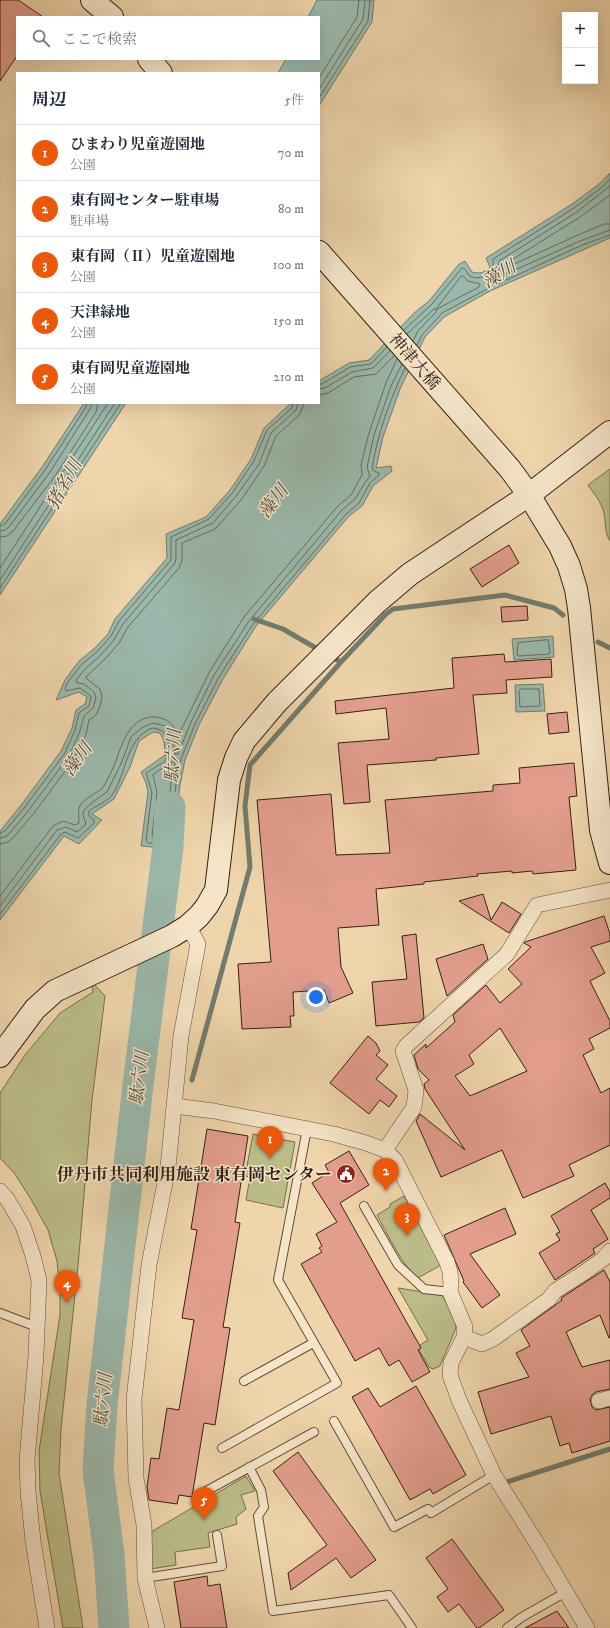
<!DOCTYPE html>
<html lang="ja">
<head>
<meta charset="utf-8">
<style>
	:root { --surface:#fff; --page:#f2f2f3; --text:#1f2937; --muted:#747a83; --line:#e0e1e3; --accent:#ea580c }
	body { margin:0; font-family:"IM FELL DW Pica","Noto Serif JP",serif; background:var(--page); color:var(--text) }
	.controls { position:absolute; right:12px; top:12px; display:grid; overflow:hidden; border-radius:0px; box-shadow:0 4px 16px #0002 }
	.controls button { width:36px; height:36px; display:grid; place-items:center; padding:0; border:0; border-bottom:1px solid var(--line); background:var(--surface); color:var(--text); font:20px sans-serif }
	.you { position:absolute; left:316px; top:997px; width:14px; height:14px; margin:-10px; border:3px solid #fff; border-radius:50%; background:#1a73e8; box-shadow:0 0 0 6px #1a73e833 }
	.badge { display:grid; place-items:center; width:26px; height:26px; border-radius:50%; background:var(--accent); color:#fff; font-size:13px; font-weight:700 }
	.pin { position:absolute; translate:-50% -33px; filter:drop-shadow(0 1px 2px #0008) }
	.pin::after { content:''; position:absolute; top:21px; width:14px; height:12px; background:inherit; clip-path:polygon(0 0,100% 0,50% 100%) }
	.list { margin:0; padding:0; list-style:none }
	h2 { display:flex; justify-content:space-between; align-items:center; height:52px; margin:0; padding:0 16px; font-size:17px }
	h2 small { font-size:13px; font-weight:400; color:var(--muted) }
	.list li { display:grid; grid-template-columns:26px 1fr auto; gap:12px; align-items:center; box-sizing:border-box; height:56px; padding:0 16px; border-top:1px solid var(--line) }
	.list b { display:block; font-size:15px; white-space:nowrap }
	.list p { margin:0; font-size:13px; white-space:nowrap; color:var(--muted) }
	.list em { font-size:13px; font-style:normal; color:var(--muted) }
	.icon { flex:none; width:22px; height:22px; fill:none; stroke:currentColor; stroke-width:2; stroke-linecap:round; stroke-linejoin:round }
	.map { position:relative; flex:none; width:610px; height:1628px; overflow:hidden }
	.search { position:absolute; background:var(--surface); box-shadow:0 4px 16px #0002; left:16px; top:16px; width:304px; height:44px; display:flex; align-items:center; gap:10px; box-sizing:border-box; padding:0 14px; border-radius:0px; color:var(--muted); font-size:15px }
	.panel { position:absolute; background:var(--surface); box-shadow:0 4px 16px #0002; left:16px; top:72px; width:304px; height:332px; border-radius:0px }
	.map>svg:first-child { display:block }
</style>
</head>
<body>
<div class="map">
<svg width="610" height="1628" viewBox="0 0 610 1628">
	<rect width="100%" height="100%" fill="#efd5ab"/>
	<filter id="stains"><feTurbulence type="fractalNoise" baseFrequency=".005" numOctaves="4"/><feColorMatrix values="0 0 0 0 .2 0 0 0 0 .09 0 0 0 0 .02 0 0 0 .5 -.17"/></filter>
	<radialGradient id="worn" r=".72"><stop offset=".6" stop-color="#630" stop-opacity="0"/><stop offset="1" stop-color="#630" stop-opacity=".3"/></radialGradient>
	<path fill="#bbbd88" stroke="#786f4e" d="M 610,469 L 610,541 C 603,530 607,518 602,507 C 599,499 593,492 588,485 Z
		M 91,981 L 105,996 L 92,1100 L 78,1266 L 61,1429 L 59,1473 L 83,1628 L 63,1628 L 40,1491 L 39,1451 L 60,1315 L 60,1290 L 57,1261 L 48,1230 L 32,1201 L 15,1174 L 0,1158 L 0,1093 L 25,1055 L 60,1013 L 93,992 Z
		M 253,1134 L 295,1142 L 283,1208 L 246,1200 L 250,1177 L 245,1176 Z
		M 404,1196 L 441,1265 L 418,1278 C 406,1272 384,1228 377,1215 L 390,1207 L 390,1204 Z
		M 398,1288 L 442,1295 L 455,1320 L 456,1328 L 440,1366 L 433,1369 L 429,1367 L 417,1347 L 428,1340 Z
		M 246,1476 L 255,1491 L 241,1495 L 246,1509 L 236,1517 L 237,1524 L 208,1533 L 210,1547 L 175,1552 L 176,1565 L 150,1569 L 146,1535 Z"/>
	<path fill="#9ab8ab" stroke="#727c6f" d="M 317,0 L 374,0 L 372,22 L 319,106 L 319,73 L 278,73 L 286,59 L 319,59 L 319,17 L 308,17 Z
		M 610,173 L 610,238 L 490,291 L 444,317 L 425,337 L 400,389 L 383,437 L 376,468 L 391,466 L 392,471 L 373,486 L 362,506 L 349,516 L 256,626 L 223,679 L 199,725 L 185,760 L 180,785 L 172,849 L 141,846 L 148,792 L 146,783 L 141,772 L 165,755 L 164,741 L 160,733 L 153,732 L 139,741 L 130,767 L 114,799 L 92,814 L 102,820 L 79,844 L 64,836 L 0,920 L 0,831 L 22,804 L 61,751 L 72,728 L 76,710 L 85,704 L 87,697 L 79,692 L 56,700 L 65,680 L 79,661 L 95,648 L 108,634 L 115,619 L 167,558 L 166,534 L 206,517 L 230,490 L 251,459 L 264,428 L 291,403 L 319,403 L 319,381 L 349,363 L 369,360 L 414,313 L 429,301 L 459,264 L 465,261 L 472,272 C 479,274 485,273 490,267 L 486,258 L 572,204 L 598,185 Z
		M 84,403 L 126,403 L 0,595 L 0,524 L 42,467 Z
		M 553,636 L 554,657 L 514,660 L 512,639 Z
		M 543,684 L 545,711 L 516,712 L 515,685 Z"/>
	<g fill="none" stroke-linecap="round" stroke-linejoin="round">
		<path stroke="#686c60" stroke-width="1" d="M 319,78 L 357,17 L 359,0
			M 319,89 L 363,19 L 365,0
			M 319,98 L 368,21 L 370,0
			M 610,186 L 577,212 L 499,261 L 498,269 L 494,277 L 497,278 L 580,241 L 610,230
			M 610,195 L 580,217 L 510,261 L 510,264 L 512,265 L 578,235 L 604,224 L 610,224
			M 404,330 L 432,304 L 462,268 L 464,268 C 466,270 467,274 470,276 C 479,281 489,275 493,268 L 493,259 L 574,208 L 601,188 L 610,179
			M 407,334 L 434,309 L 436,309 L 461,276 L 463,276 L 468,281 L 480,284 L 479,287 L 437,309 L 436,312 L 418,331 L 413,341
			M 417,345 L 422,335 L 442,313 L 489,288 L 582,245 L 610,235
			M 319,384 L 322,384 L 350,367 L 371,364 L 387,347
			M 319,389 L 325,388 L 352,372 L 373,368 L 390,351
			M 319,395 L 328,393 L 354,377 L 376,374 L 394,356
			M 0,526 L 5,524 L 45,470 L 86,407 L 87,403
			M 0,531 L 5,530 L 9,527 L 50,472 L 90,409 L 92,403
			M 0,537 L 7,536 L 13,531 L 55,476 L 96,412 L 98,403
			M 0,568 L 108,403
			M 0,580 L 115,403
			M 0,588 L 121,403
			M 548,640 L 550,652 L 549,654 L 519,656 L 517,655 L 518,643 Z
			M 521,689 L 539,689 L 540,706 L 520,707 L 519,691 Z
			M 172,762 L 174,762 L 175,764 L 171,783 L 165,838 L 163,839 L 153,838 L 152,836 L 157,792 L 153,775 Z
			M 0,833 L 5,831 L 25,807 L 65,753 L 75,730 L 79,713 L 89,706 L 91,698 L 90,695 L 80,688 L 66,691 L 65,688 L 68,682 L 82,664 L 98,651 L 111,636 L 119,621 L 171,560 L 171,537 L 209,519 L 233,492 L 254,461 L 267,430 L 292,408 L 293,403
			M 0,838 L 5,837 L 9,834 L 29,810 L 69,756 L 80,731 L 84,716 L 93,708 L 96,698 L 94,692 L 84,684 L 77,683 L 76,680 L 86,668 L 101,655 L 114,640 L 123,624 L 175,563 L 176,558 L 176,540 L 213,523 L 237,495 L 259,464 L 271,433 L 296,410 L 298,403
			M 0,844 L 8,842 L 13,838 L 34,813 L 74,759 L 86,734 L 89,720 L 96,715 L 99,709 L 102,698 L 100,689 L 87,679 L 86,677 L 106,658 L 119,643 L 128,627 L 179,568 L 182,560 L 182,543 L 215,529 L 241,500 L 264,466 L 276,436 L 300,414 L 304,403
			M 0,896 L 53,826 L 63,821 L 75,825 L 79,823 C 78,805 78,804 94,794 C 98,791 102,790 104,786 C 108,778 113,769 116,761 C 122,743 131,715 156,717 C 168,719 172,723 177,732 L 180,732 L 210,671 L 244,617 L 337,507 L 351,495 L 362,475 L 361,465 L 369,433 L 386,383 L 397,359
			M 0,906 L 57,830 L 66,827 L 77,832 L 86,824 L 83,815 L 84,810 L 94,801 L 107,792 L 121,764 L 131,737 L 143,727 L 153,723 L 166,726 L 173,738 L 175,754 L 178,754 L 191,722 L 214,675 L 249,621 L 342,510 L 355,499 L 366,481 L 370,477 L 367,467 L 374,435 L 391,386 L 402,364
			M 0,914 L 61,834 L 65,832 L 78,838 L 94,823 L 94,820 L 89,816 L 89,811 C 95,806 107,802 112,795 C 127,774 125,739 152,728 C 170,730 169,741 169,755 L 164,762 L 146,773 L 152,792 L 146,841 L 148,843 L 169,844 L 176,784 L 181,759 L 195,724 L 219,677 L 253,624 L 346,514 L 359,503 L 370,483 L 379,475 L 379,473 L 374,471 L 372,468 C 378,433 390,399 405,368"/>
		<path stroke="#727c6f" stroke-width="5" d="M 254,619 L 283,629 L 321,651
			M 598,642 L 610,648
			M 330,656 L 341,662 L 386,614 L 393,609 L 505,595 L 554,608 L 563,615
			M 192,1080 L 250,867 L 245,806 L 250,765 L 341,662
			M 507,1482 L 610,1449"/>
		<path stroke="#9ab8ab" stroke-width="31" d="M 114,1628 L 109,1555 L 98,1470 L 102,1405 L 138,1085 L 168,847 L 170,807"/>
	</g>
	<path fill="#e29d8d" stroke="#352114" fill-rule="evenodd" d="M 0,0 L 18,0 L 43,17 L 17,17 L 17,56 L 0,81 Z
		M 509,545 L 519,563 L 482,587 L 470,569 Z
		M 527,606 L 528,620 L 502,622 L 501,607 Z
		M 504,654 L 505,662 L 551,659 L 552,677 L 506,680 L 507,693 L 473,695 L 479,754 L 436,758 L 436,760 L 367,765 L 370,802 L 344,804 L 338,743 L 389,739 L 386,708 L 336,714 L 335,701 L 454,688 L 452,658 Z
		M 567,712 L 569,732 L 549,734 L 547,714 Z
		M 574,763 L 577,796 L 569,797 L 576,870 L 533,874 L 532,871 L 512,873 L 512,871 L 477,874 L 478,876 L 424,882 L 424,884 L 376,889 L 379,925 L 338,928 L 341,967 L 353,993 L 329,1003 L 324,990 L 293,992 L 294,1016 L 290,1016 L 291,1027 L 242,1029 L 238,964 L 271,962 L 257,800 L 331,794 L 336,855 L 390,853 L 385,800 L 493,791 L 493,785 L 520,783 L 519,768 Z
		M 483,894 L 491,920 L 502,902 L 521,914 L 509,933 L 459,901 Z
		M 604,916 L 610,934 L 610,941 L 591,947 L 605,973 L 590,981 L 610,1021 L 610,1028 L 589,1039 L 594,1049 L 583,1055 L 601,1093 L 610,1088 L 610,1145 L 569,1165 L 574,1176 L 523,1198 L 502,1150 L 441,1177 L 416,1121 L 420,1114 L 465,1150 L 425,1089 L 424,1084 L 429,1080 L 418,1069 L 414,1055 L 426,1044 L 426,1048 L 455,1022 L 453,1015 L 486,985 L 500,1003 L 522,984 L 508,969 L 531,947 L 524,943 L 525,942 ZM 500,1028 L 527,1071 L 470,1096 L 455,1076 L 474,1064 L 469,1055 Z
		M 416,934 L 424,1018 L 419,1022 L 376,1026 L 372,982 L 407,979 L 402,936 Z
		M 483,944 L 488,959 L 447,996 L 436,959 Z
		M 368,1036 L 376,1043 L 380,1051 L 376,1055 L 388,1065 L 376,1079 L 397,1096 L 389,1107 L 380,1100 L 369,1114 L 330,1083 Z
		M 207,1129 L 248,1136 L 235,1222 L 240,1223 L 223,1327 L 230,1328 L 215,1425 L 204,1423 L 192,1497 L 179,1495 L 177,1504 L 149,1500 L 147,1487 L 151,1458 L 159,1459 L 167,1408 L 179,1410 L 194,1320 L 182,1318 L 197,1230 L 191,1229 Z
		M 349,1151 L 369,1185 L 340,1203 L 421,1348 L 418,1350 L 430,1372 L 412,1382 L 399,1360 L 389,1366 L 379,1348 L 355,1361 L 301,1264 L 322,1252 L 319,1248 L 322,1246 L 316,1234 L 337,1222 L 312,1183 L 329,1172 L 325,1165 Z
		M 605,1183 L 610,1192 L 610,1198 L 591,1210 L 608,1239 L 593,1249 L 595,1253 L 555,1280 L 539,1253 L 560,1240 L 556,1234 L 560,1232 L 551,1216 Z
		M 505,1208 L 516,1234 L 470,1254 L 500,1295 L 482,1308 L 463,1282 L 464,1281 L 444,1235 Z
		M 604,1270 L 610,1282 L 610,1338 L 609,1338 L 600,1315 L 566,1332 L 582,1367 L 610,1360 L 610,1389 L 596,1392 L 592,1395 L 590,1399 L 592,1407 L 596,1410 L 610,1407 L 610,1441 L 572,1453 L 569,1443 L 560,1446 L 551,1416 L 491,1434 L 478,1392 L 529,1377 L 516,1353 L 530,1346 L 521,1330 L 554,1306 L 562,1300 L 561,1298 Z
		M 416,1386 L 466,1475 L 433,1494 L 430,1489 L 410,1500 L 352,1397 L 368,1388 L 380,1407 Z
		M 298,1452 L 376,1560 L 351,1578 L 336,1558 L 291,1590 L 288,1573 L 327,1545 L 273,1471 Z
		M 452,1539 L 504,1610 L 479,1628 L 477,1628 L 459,1604 L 448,1612 L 437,1597 L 448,1589 L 426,1558 Z
		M 207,1576 L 208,1586 L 220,1584 L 227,1628 L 181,1628 L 174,1582 Z
		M 557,1611 L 569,1628 L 525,1628 Z"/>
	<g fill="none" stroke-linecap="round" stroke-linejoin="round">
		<defs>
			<path id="lane" d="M 364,1206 L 398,1265 L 424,1289 L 450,1292
				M 0,1313 L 37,1327
				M 244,1381 L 313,1343
				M 334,1421 L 394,1527 L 428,1509 L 431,1513 L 494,1475
				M 222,1448 L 337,1383 L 278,1280 L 307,1129
				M 249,1467 L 261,1490 L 264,1507 L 258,1516 L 273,1611 L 389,1595 L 412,1628
				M 199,1495 L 314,1432
				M 145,1578 L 222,1566 L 217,1535
				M 507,1628 L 522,1617 L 566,1592"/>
			<path id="street" d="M 174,1106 L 214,1111 L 334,1134 L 366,1143 L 385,1150 L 395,1160 L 447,1262 L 450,1272 L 451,1284 L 450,1292 L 465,1327 L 464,1337 L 451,1363 L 450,1375 L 459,1400 L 494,1475 L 541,1550 L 587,1628
				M 385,1150 L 414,1107 L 416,1090 L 403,1051 L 406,1046 L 507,954 L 537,905 L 610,890
				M 0,1191 L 7,1199 L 23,1226 L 33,1256 L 39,1280 L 36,1356 L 27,1460 L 28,1491 L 33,1541 L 47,1628
				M 464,1337 L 482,1344 L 493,1339 L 549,1299 L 555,1291 L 582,1274 L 603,1259 L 610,1251
				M 599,1401 L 610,1398
				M 157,1628 L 145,1578 L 144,1525 L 136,1478 L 134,1399 L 149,1265 L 168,1167 L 181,1036 L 198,944 L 188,926"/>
			<path id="secondary" d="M 92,0 L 112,17
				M 149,59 L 161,73
				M 319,252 L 510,469 L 529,495 L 560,546 L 569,566 L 576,589 L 579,608 L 601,830 L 610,863
				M 0,1056 L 35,1009 L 55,991 L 172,936 L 188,926 L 199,916 L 207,906 L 216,890 L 229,780 L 236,758 L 244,741 L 277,702 L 377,602 L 410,574 L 529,495 L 610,432"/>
		</defs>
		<use href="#lane" stroke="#644e3a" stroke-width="10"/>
		<use href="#street" stroke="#644e3a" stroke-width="16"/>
		<use href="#secondary" stroke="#352114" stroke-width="24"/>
		<use href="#lane" stroke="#f5e4c8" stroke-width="8"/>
		<use href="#street" stroke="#f5e4c8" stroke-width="15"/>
		<use href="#secondary" stroke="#f5e4c8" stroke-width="22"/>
	</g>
	<defs>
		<symbol id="civic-disc" viewBox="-11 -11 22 22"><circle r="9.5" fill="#8f2418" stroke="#f5e4c8"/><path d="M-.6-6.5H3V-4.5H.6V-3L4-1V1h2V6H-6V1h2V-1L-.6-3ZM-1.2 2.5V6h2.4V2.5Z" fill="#fff"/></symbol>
	</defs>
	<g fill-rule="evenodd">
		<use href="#civic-disc" x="335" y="1163" width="22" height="22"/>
	</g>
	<g text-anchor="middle" stroke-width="3" stroke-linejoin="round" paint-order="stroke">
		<g font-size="17" fill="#352114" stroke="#f5e4c8">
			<text transform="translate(415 361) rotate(49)" y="6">神津大橋</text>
		</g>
		<g font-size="17" font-weight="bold" fill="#352114" stroke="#f5e4c8" text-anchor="end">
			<text x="332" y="1180">伊丹市共同利用施設 東有岡センター</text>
		</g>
		<g font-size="18" font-style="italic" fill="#534e41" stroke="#f5e4c8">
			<text transform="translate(499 274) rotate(-31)" y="6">藻川</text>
			<text transform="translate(64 484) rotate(-62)" y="6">猪名川</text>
			<text transform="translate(273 501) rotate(-52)" y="6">藻川</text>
			<text transform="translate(173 756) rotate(-87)" y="6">駄六川</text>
			<text transform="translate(77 759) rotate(-53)" y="6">藻川</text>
			<text transform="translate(139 1078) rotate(-83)" y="6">駄六川</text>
			<text transform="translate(103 1400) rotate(-85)" y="6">駄六川</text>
		</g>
	</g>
	<rect width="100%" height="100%" filter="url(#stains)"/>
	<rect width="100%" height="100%" fill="url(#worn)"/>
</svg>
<div class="controls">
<button>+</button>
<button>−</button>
</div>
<div class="you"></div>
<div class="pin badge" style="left:270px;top:1159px">1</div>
<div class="pin badge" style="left:386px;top:1191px">2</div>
<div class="pin badge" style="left:407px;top:1236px">3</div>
<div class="pin badge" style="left:67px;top:1303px">4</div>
<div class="pin badge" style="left:204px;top:1520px">5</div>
<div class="search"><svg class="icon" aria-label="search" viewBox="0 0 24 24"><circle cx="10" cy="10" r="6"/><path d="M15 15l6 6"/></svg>ここで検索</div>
<section class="panel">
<h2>周辺<small>5件</small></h2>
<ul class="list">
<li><span class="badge">1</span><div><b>ひまわり児童遊園地</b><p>公園</p></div><em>70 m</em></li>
<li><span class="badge">2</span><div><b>東有岡センター駐車場</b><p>駐車場</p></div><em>80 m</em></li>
<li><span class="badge">3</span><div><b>東有岡（Ⅱ）児童遊園地</b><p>公園</p></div><em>100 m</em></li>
<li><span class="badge">4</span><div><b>天津緑地</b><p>公園</p></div><em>150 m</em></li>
<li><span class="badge">5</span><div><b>東有岡児童遊園地</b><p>公園</p></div><em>210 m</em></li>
</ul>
</section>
</div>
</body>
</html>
